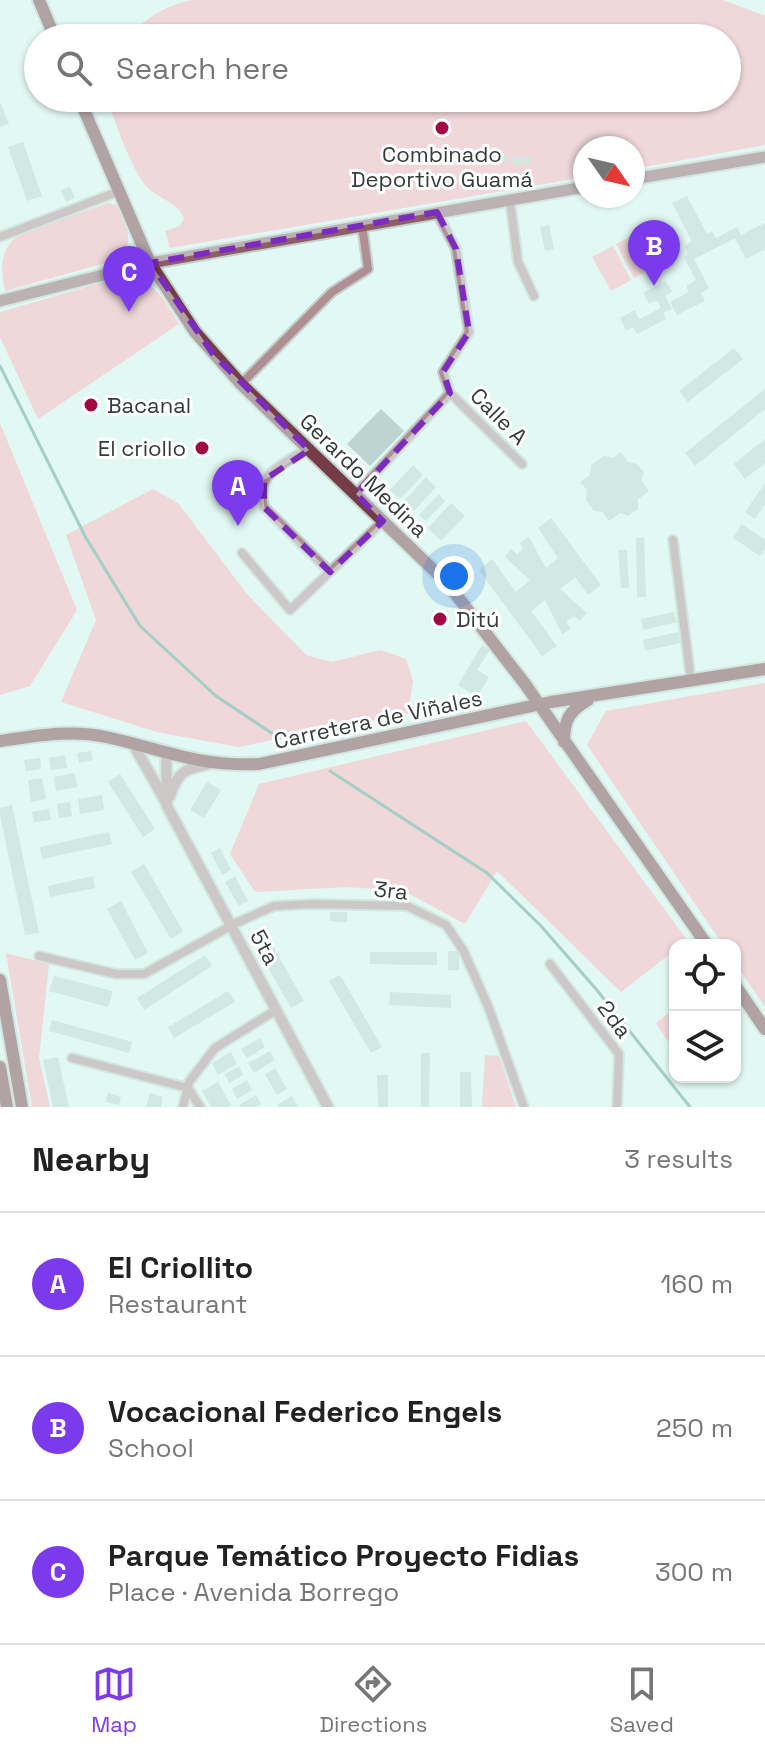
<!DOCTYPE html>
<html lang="en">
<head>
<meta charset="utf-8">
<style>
	:root { --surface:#fff; --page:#f6f6f6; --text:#222; --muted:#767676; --line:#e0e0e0; --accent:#7c3aed }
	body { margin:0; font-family:"Space Grotesk",sans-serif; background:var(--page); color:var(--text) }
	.controls { position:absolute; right:24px; bottom:24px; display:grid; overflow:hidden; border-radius:16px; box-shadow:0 2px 6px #0004 }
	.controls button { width:72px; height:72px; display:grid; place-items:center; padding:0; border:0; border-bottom:2px solid var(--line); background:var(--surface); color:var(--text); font:40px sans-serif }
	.compass { position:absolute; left:573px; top:136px; width:72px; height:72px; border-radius:50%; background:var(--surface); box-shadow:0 2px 6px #0004; rotate:124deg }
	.you { position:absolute; left:454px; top:576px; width:28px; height:28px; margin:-20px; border:6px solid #fff; border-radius:50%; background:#1a73e8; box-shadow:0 0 0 12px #1a73e833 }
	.badge { display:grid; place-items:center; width:52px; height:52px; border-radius:50%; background:var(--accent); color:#fff; font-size:26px; font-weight:700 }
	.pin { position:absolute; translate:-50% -66px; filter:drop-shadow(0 2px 4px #0008) }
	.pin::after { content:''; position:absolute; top:42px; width:28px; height:24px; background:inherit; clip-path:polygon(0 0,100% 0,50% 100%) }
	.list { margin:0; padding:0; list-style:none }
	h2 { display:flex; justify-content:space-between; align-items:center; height:104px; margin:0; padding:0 32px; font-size:34px }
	h2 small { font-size:26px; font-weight:400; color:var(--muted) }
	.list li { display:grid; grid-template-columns:52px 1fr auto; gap:24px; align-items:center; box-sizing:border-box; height:144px; padding:0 32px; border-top:2px solid var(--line) }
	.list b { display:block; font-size:30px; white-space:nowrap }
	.list p { margin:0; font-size:26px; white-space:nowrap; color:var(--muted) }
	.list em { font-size:26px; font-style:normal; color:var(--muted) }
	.icon { flex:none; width:44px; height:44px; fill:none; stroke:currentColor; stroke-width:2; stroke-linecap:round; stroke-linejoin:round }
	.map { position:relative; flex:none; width:765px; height:1107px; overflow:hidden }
	.search { position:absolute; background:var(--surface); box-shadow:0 2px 6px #0004; left:24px; right:24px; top:24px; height:88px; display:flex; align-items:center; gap:20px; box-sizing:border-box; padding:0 28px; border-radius:44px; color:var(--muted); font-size:30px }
	.sheet { height:536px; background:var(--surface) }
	nav { display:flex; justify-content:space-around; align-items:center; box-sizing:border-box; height:112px; border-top:2px solid var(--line); background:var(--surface); font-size:22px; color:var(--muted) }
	nav a { display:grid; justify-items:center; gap:4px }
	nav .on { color:var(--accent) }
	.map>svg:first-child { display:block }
</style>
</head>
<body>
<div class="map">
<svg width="765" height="1107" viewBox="0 0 765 1107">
	<rect width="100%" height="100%" fill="#e2f8f2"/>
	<path fill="#feb0bd" d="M 192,0 L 723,0 L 765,16 L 765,145 L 633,169 L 633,148 L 585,148 L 585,177 L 170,248 L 165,231 L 180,226 L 184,218 C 177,201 158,199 146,186 C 132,169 113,120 108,98 L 727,98 L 727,38 L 128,38 C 145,18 166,5 192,0 Z
		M 108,203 L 117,205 C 127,230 140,247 109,262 L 5,291 C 0,264 0,250 20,234 Z
		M 637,233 L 655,267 L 634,278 L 616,244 Z
		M 613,246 L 631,280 L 611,291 L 592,257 Z
		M 122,277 C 156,280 162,297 179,324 L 38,419 L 0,337 L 0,312 Z
		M 0,423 L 77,610 L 30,686 L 0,695 Z
		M 153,489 L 178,503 L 247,594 L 306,655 L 331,662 L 381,650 L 406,659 L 413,681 L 408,713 L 238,747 L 157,732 L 61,702 L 96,620 L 66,535 Z
		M 765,683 L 765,1007 L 735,963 L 735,945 L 723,945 L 587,745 L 606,711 Z
		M 526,721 L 687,940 L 681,945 L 675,945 L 675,950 L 621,992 L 497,871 L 465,924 L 404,891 L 347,887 L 255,892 L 230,854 L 259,784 Z
		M 6,953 L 49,964 L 39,1058 L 50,1107 L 32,1107 Z
		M 675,1008 L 675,1047 L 667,1040 L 656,1023 Z
		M 485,1055 L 499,1056 L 516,1107 L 482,1107 Z"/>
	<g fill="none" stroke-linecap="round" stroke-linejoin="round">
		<path stroke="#579d8f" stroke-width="3" d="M 0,366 L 86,538 L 140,626 L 216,696 L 279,738
			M 330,771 L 487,873 L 541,926 L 596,989 L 690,1107"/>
	</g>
	<path fill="#bed4ce" d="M 0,102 L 9,124 L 0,127 Z
		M 23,142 L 42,196 L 27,201 L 8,147 Z
		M 507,155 L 508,161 L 489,164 L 488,158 Z
		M 531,157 L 531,163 L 513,165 L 512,158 Z
		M 70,187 L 75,198 L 66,202 L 61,190 Z
		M 687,196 L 707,234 L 712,231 L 716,238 L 737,227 L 741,235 L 765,223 L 765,249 L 746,259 L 735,238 L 694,259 L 709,288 L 701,293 L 705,301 L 677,315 L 670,302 L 689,292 L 686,286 L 696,280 L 684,257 L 688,254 L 684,246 L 692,242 L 672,203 Z
		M 549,225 L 554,249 L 545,251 L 540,227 Z
		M 666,281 L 672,292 L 665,296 L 672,309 L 663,313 L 666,319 L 637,334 L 633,327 L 626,330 L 620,318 L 635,310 L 639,319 L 661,308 L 657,300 L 649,304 L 643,293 Z
		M 734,348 L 743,359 L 688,402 L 679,391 Z
		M 765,389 L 765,409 L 695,466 L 685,453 Z
		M 381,409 L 404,431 L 370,466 L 347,444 Z
		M 765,439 L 765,463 L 745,479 L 734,464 Z
		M 621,452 L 628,462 L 637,464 L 644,472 L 641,480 L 649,491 L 638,499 L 638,509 L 628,516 L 620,513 L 609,521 L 602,512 L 594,511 L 586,501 L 587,490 L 580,482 L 590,475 L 591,465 L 604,456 L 613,458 Z
		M 413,465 L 423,475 L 400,499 L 390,490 Z
		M 426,477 L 436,487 L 414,511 L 404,501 Z
		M 765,483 L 765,504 L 755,519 L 745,512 Z
		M 439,494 L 445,501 L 426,521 L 419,515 Z
		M 451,503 L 465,516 L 441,541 L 428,528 Z
		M 551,518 L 601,585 L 588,595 L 575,577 L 560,589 L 587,613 L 580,621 L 574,616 L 566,622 L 571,629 L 562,634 L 545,600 L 531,611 L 557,646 L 542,656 L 479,570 L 492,559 L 516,592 L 530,580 L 505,557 L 511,549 L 517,554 L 523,549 L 520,542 L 529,537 L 546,568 L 558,558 L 538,528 Z
		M 742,524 L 765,540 L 765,549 L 760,556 L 733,538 Z
		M 644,537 L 646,597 L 637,597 L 636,538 Z
		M 618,550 L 627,550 L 629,588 L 621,588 Z
		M 674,612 L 677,622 L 643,630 L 641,619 Z
		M 678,632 L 680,643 L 645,651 L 643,640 Z
		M 482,645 L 490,650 L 477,670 L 489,677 L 477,697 L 458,685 Z
		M 91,751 L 93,760 L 79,763 L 77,753 Z
		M 65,755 L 67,768 L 51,770 L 49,758 Z
		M 40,758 L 41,769 L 26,771 L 24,760 Z
		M 75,773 L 77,787 L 56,791 L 54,777 Z
		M 120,774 L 155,829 L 143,837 L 108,782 Z
		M 42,778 L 46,799 L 31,802 L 28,780 Z
		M 207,782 L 221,790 L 204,818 L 190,810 Z
		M 102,795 L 104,810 L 80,814 L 78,799 Z
		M 70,802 L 72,816 L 59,818 L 57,804 Z
		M 12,805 L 39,933 L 25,935 L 0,815 L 0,808 Z
		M 49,809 L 51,820 L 34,822 L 32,812 Z
		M 109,832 L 112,844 L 42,859 L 40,847 Z
		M 220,848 L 231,870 L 222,875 L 211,853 Z
		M 144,864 L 183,931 L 171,939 L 131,872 Z
		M 93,876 L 95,888 L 50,897 L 48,886 Z
		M 235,876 L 248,901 L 239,906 L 225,882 Z
		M 121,901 L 148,953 L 135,960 L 107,909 Z
		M 330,912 L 347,912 L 347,922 L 330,921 Z
		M 264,930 L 304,1001 L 291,1008 L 251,937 Z
		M 448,951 L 459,951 L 459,970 L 448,970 Z
		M 370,952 L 437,952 L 437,965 L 370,964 Z
		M 205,955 L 212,966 L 144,1010 L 137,998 Z
		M 340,975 L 382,1047 L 371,1053 L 329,981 Z
		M 54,976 L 113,991 L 108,1007 L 49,991 Z
		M 228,991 L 235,1002 L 174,1038 L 168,1027 Z
		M 390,992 L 451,995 L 451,1008 L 389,1005 Z
		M 52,1020 L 132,1042 L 129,1053 L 49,1031 Z
		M 260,1038 L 265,1047 L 247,1058 L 241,1049 Z
		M 270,1051 L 275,1060 L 254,1073 L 248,1063 Z
		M 231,1052 L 237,1064 L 218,1075 L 212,1063 Z
		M 421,1053 L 430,1053 L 429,1107 L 421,1107 Z
		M 58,1057 L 69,1107 L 53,1107 L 43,1060 Z
		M 239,1066 L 243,1075 L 229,1083 L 225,1074 Z
		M 275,1068 L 287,1089 L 277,1095 L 265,1074 Z
		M 460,1072 L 471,1072 L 472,1107 L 460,1107 Z
		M 377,1075 L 388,1075 L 388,1107 L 378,1107 Z
		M 247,1080 L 252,1090 L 237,1099 L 232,1089 Z
		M 218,1082 L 231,1105 L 227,1107 L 211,1107 L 202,1091 Z
		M 108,1093 L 121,1097 L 119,1105 L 106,1102 Z
		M 150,1093 L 163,1097 L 161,1107 L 146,1107 Z
		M 256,1095 L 261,1104 L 256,1107 L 240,1107 L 239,1105 Z
		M 292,1096 L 298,1107 L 279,1107 L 278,1104 Z"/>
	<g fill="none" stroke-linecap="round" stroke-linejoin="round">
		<defs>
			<path id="minor" d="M 510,200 L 518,262 L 534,296
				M 437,212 L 456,249 L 469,332 L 443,372 L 450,393 L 522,464
				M 0,237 L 117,192
				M 241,384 L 332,292 L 368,269 L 362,225
				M 308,448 C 284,465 254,472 264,507 L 330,572
				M 356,494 L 450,393
				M 673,540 L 691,681
				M 242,553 L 290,610 L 383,521
				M 39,956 L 116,974 L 144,974 L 236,923 L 274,906 L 315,904 L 407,906 L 446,925 L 463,950 L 488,1006 L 524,1107
				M 550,964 L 619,1054 L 617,1107
				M 72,1058 L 188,1088 L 200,1107
				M 183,1107 L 189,1082 L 215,1048 L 276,1010"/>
			<path id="tertiary" d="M 133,744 L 167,804
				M 166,753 L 167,806 L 328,1107
				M 170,796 C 178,771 185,769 209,764"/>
			<path id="secondary" d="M 633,179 L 765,157
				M 0,301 L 150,263 L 585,187"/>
			<path id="primary" d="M 39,0 L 55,38
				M 79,98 L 150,263 L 195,332 L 241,384 L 447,583 L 525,684 L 707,945
				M 0,741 C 35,736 71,729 106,737 C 163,749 198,767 259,764 L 551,702 L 765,669
				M 564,742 C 564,720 569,711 588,700
				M 0,980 L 22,1107
				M 735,985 L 765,1029
				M 0,1067 L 7,1107"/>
		</defs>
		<use href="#minor" stroke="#bfd2cd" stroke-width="12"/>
		<use href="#tertiary" stroke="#bfd2cd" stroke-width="14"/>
		<use href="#secondary" stroke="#bfd2cd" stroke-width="15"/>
		<use href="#primary" stroke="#bfd2cd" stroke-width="16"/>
		<use href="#minor" stroke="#b18e93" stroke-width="8"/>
		<use href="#tertiary" stroke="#b18e93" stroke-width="10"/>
		<use href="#secondary" stroke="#8f5d66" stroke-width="11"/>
		<use href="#primary" stroke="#753b46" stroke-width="12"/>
	</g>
	<path d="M0 0H765V1107H0ZM 437,212 L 456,249 L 469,332 L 443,372 L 450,393 L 356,494 L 383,521 L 330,572 L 264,507 L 264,480 L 309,450 L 213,354 L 150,263 Z" fill="#e2f8f2" fill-opacity=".55" fill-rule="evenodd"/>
	<path fill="none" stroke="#7b2cbf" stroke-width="6" stroke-dasharray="16 10" stroke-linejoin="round" d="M 437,212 L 456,249 L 469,332 L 443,372 L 450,393 L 356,494 L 383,521 L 330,572 L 264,507 L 264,480 L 309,450 L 213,354 L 150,263 Z"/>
	<g fill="#a20643" stroke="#fff" stroke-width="3">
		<circle cx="442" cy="128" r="8"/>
		<circle cx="91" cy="405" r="8"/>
		<circle cx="202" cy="448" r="8"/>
		<circle cx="440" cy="619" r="8"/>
	</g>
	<g text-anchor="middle" stroke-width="6" stroke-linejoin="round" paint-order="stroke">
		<g font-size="22" fill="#333c3a" stroke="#fff" text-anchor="start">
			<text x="442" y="162" text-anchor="middle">Combinado<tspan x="442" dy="25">Deportivo Guamá</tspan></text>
			<text x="107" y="413">Bacanal</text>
			<text x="186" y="456" text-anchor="end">El criollo</text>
			<text x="456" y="627">Ditú</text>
		</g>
		<g font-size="22" fill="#333c3a" stroke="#fff">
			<text transform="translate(499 416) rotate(45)" y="8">Calle A</text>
			<text transform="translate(364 475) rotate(44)" y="8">Gerardo Medina</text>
			<text transform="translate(378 719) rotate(-12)" y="8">Carretera de Viñales</text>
			<text transform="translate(391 890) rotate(6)" y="8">3ra</text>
			<text transform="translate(265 947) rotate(62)" y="8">5ta</text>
			<text transform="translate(615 1019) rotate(53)" y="8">2da</text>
		</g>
	</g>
</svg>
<div class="controls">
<button><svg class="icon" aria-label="locate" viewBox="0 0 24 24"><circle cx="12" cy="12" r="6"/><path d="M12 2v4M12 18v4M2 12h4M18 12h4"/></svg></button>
<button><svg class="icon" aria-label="layers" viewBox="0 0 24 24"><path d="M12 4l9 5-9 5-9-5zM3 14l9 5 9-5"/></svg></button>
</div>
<svg class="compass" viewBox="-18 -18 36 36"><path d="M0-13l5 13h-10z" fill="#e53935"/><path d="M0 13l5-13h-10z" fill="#767676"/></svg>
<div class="you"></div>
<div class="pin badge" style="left:238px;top:526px">A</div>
<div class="pin badge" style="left:654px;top:286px">B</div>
<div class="pin badge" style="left:129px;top:312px">C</div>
<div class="search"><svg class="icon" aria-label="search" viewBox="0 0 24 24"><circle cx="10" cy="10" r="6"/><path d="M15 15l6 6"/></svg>Search here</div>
</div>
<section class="sheet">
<h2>Nearby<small>3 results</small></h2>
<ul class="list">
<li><span class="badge">A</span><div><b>El Criollito</b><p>Restaurant</p></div><em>160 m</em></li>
<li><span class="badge">B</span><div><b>Vocacional Federico Engels</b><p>School</p></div><em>250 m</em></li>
<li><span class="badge">C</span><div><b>Parque Temático Proyecto Fidias</b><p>Place · Avenida Borrego</p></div><em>300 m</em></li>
</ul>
</section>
<nav>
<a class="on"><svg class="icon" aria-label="map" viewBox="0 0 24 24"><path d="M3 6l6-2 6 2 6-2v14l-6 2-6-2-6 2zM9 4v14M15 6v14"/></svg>Map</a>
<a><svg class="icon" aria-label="directions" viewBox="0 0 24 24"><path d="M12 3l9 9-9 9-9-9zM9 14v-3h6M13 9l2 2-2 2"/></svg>Directions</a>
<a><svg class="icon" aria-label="saved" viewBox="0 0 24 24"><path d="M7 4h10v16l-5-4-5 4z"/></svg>Saved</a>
</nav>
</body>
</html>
